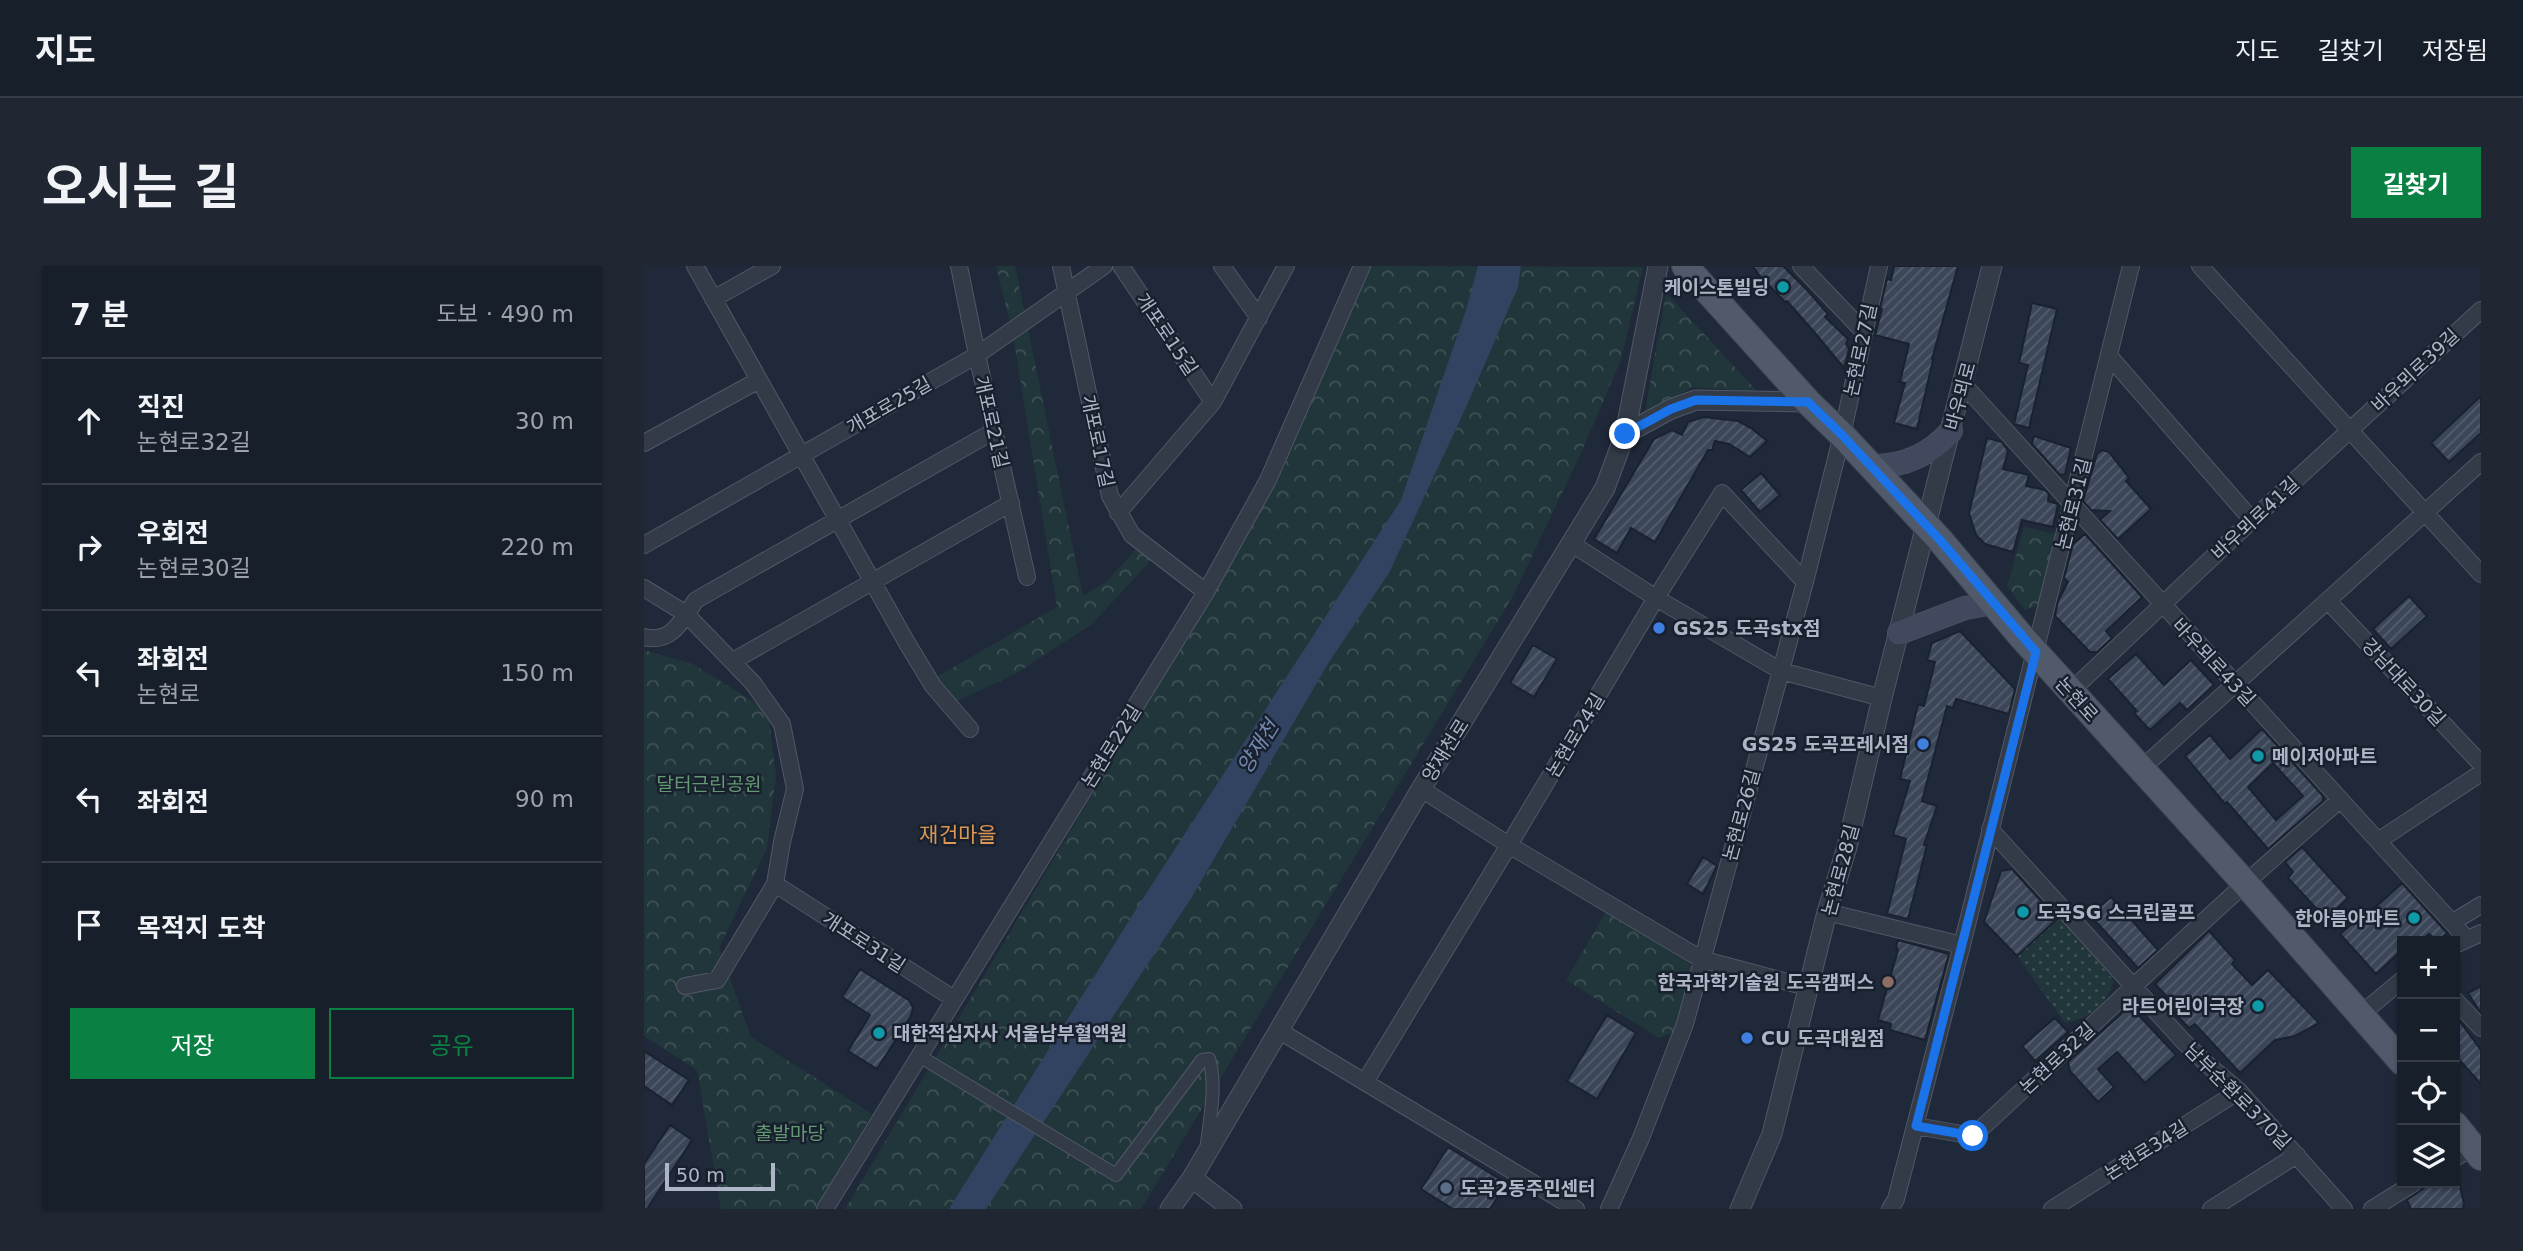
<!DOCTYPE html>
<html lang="ko">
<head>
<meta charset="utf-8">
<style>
	:root { --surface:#171f2b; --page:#202733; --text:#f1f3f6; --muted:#9ea2a9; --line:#363d47; --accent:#0b8043 }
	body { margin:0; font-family:"DejaVu Sans","Noto Sans KR",sans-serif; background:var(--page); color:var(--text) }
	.controls { position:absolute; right:21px; bottom:21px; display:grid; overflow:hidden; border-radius:0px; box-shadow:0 2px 5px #0004 }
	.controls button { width:63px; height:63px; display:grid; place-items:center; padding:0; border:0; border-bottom:2px solid var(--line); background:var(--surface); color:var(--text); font:35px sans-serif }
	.scale { position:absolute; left:21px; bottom:18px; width:110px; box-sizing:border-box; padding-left:7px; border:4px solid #adb5c6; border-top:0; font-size:19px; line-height:24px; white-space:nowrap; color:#adb5c6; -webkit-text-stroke:5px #18202e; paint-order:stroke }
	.stop { position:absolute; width:21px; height:21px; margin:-16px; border:5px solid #1a73e8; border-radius:50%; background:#fff }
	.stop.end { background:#1a73e8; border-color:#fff; box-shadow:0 2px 7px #0008 }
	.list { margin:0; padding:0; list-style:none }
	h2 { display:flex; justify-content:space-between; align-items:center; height:91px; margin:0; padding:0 28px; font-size:30px }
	h2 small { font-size:23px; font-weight:400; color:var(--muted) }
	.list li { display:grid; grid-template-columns:46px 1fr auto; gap:21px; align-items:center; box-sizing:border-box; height:126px; padding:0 28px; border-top:2px solid var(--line) }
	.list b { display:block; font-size:26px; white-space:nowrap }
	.list p { margin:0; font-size:23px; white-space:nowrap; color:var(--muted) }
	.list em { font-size:23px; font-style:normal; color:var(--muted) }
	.actions { display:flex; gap:14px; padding:21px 28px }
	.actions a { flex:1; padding:16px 0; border:2px solid var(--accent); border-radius:0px; text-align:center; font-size:24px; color:var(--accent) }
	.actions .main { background:var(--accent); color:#fff }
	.icon { flex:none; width:38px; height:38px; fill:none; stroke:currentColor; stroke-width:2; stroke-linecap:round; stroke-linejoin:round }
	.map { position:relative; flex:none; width:1837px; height:943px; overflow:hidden; border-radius:0px }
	header { display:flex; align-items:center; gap:42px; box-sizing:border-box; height:98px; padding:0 35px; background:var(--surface); border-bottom:2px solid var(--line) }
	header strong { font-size:33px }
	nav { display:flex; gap:38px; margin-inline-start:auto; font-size:24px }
	.intro { display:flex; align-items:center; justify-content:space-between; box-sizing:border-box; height:168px; padding:0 42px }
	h1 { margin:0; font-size:49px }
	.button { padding:18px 32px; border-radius:0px; background:var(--accent); color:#fff; font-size:24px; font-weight:700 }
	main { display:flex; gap:42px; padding:0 42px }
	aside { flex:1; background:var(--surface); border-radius:0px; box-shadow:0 2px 5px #0004 }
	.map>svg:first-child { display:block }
</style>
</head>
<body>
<header>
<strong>지도</strong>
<nav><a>지도</a><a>길찾기</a><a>저장됨</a></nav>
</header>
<div class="intro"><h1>오시는 길</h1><a class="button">길찾기</a></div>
<main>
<aside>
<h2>7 분<small>도보 · 490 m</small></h2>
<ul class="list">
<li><svg class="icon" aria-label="ahead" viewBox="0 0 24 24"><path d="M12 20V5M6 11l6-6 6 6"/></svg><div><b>직진</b><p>논현로32길</p></div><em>30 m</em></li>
<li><svg class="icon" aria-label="right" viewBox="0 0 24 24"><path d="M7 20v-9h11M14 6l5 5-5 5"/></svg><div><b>우회전</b><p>논현로30길</p></div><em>220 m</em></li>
<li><svg class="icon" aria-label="left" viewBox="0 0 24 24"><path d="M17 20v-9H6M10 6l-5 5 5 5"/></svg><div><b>좌회전</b><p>논현로</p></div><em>150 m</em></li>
<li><svg class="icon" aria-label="left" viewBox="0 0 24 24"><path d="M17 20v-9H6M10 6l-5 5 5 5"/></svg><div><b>좌회전</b></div><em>90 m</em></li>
<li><svg class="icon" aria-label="arrive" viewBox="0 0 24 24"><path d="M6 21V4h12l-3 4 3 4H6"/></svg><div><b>목적지 도착</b></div></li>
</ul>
<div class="actions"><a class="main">저장</a><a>공유</a></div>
</aside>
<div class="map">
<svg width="1837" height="943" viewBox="0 0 1837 943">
	<defs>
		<pattern id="grass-dots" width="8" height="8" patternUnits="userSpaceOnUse" patternTransform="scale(1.75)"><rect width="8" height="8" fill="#21363a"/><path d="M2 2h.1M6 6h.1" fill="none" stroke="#3f5155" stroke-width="1.8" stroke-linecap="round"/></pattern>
		<pattern id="forest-crowns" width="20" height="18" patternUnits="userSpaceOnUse" patternTransform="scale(1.75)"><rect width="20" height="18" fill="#21363a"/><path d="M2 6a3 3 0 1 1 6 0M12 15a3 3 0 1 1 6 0" fill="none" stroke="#3f5155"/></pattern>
		<pattern id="building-hatch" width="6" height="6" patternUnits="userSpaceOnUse" patternTransform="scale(1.75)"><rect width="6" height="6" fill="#3b4659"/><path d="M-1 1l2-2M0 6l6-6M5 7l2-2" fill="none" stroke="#555e6f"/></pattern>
	</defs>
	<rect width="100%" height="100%" fill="#1f2939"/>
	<path fill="url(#grass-dots)" d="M 1418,648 L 1470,715 C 1459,741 1450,750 1421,757 L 1373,690 Z"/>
	<path fill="url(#forest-crowns)" d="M 352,0 L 371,0 L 439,330 L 463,315 L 495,280 L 511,290 L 448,358 L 373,407 L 311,436 L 291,412 L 413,341 L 369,69 Z
		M 725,0 L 999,1 L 977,94 L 937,187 L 869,330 L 497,943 L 201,943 L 479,477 L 619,236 L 713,32 Z
		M 1022,27 L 1114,126 L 1050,121 L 1001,146 Z
		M 1380,261 L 1415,269 L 1395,339 L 1381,344 L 1363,320 Z
		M 0,384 L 49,398 L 124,445 L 132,510 L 123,582 L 75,682 L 107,771 L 228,848 L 171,943 L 77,943 L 53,804 L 0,770 Z
		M 962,646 L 1045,697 L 1048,702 L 1034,765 L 1015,772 L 922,714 Z"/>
	<path fill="#314361" d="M 834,0 L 877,0 L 874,21 L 823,139 L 745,307 L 685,396 L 546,634 L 342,943 L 305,943 L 496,637 L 757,234 L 822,44 Z"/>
	<path fill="url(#building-hatch)" stroke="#1a2230" stroke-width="2" fill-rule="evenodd" d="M 1109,0 L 1139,0 L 1164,25 L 1184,48 L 1181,51 L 1204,73 L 1202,78 L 1205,83 L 1200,102 L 1171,67 L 1143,35 L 1141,36 L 1115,9 Z
		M 1250,0 L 1314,0 L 1288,93 L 1289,94 L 1273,163 L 1250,157 L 1261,117 L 1256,116 L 1265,78 L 1231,69 L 1238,43 L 1236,42 L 1243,13 L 1247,14 Z
		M 1388,37 L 1413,43 L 1385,162 L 1370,158 L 1384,99 L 1375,97 Z
		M 1837,130 L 1837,167 L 1805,196 L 1787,177 Z
		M 1060,151 L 1094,155 L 1107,162 L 1123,175 L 1106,191 L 1085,178 L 1071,175 L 1068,184 L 1064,184 L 1011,276 L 987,262 L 973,287 L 950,273 L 1010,173 L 1028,164 L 1038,169 L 1044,156 Z
		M 1390,170 L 1427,182 L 1421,208 L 1416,209 L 1388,178 Z
		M 1343,172 L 1358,176 L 1364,185 L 1359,203 L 1385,209 L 1382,220 L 1401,224 L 1405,228 L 1404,235 L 1414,238 L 1409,261 L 1378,254 L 1369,286 L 1341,278 L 1332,269 L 1325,247 Z
		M 1458,184 L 1465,186 L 1485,212 L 1482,215 L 1507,243 L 1474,273 L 1456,254 L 1466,245 L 1447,244 L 1439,235 L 1453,188 Z
		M 1117,207 L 1136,229 L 1116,246 L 1097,224 Z
		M 1441,268 L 1498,331 L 1462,365 L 1468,372 L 1453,386 L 1446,386 L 1411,350 L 1414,335 L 1424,316 L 1420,312 L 1429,278 Z
		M 1765,330 L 1783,350 L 1747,383 L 1729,363 Z
		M 1316,365 L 1371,423 L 1365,448 L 1312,433 L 1309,442 L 1303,440 L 1278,535 L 1293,540 L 1280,579 L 1283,579 L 1264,653 L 1243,648 L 1262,573 L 1249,569 L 1266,515 L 1256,513 L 1274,438 L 1280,440 L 1291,396 L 1283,394 L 1288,377 Z
		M 889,379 L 913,393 L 890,431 L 866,417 Z
		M 1492,388 L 1520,419 L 1547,394 L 1570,419 L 1543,444 L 1536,437 L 1506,464 L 1490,447 L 1493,445 L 1464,413 Z
		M 1618,463 L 1679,530 L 1679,535 L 1624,583 L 1583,536 L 1581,538 L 1541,490 L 1566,469 L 1586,493 ZM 1629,497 L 1659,530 L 1632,554 L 1604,521 Z
		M 1658,581 L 1704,632 L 1682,653 L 1644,612 L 1649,606 L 1641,596 Z
		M 1059,591 L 1073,600 L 1059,628 L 1043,618 Z
		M 1368,603 L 1413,653 L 1373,690 L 1340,656 L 1357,605 Z
		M 1758,617 L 1803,667 L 1794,675 L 1785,668 L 1776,675 L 1758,675 L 1758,684 L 1732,708 L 1696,668 L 1722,646 L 1724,648 Z
		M 1467,631 L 1514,684 L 1494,702 L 1446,649 Z
		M 1565,665 L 1591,694 L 1588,698 L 1608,719 L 1624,704 L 1675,757 L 1651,770 L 1631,774 L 1596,807 L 1551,758 L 1545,762 L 1526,742 L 1530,738 L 1511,718 Z
		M 1254,674 L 1305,688 L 1281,774 L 1246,764 L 1247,758 L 1234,754 L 1254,684 L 1252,681 Z
		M 216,703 L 266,735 L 269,742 L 267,750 L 233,803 L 204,785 L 226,749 L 198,731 Z
		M 1837,720 L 1837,747 L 1824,727 Z
		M 1486,740 L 1532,789 L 1501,817 L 1473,786 L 1454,803 L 1470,821 L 1454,836 L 1426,805 L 1424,796 Z
		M 963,749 L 992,767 L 953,833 L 923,815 Z
		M 1811,749 L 1837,784 L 1837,818 L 1811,789 Z
		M 1411,752 L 1424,766 L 1391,795 L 1378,780 Z
		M 0,785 L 45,814 L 28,839 L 0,820 Z
		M 26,859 L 48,874 L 3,943 L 0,943 L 0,898 Z
		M 804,881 L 862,917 L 846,943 L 809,943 L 777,923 Z
		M 1787,917 L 1815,917 L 1820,937 L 1819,943 L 1767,943 L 1763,934 Z"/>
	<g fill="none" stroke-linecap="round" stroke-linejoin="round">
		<defs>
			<path id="pedestrian" d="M 277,791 L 472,909 L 558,794 L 565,793 C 573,819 566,851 563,878"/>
			<path id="minor" d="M 51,0 L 263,377 L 289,420 L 326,463
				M 315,0 L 333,89 L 383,311
				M 417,0 L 466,230 L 488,269 L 562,326
				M 477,0 L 569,136
				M 578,0 L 615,52
				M 1157,0 L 1220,66
				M 1556,0 L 1837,308
				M 69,33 L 128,0
				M 1466,91 L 1608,254
				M 1320,119 L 1822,672
				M 0,177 L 115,114
				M 474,247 L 569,136 L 642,0
				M 928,278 L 1012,332 L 1137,405 L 1238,432
				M 0,279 L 333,89 L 460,0
				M 0,322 L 42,348 L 109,417 L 138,458 L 151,523 L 138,576 L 131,618 L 73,714 L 41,720
				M 1684,335 L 1837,498
				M 0,371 C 28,378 38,354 52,334 L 350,165
				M 89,395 L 367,237
				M 1427,425 L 1608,254 L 1837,44
				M 1497,503 L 1837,196
				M 777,523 L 865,579 L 1057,693 L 1166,722
				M 1346,563 L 1539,775 L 1564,799 L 1595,825 L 1700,943
				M 1734,575 L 1837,507
				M 131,618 L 310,733
				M 1183,646 L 1318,679
				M 1809,656 L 1837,639
				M 1811,679 L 1837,667
				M 1811,734 L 1837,762
				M 1717,748 L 1758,714
				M 634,764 L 932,943
				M 721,816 L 865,579 L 1012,332 L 1078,227 L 1161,316
				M 1272,860 L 1329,870 C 1451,758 1570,642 1696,534
				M 1811,892 L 1829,881
				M 181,943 L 562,326 L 624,214 L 718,0
				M 965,943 L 997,872 L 1041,758 L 1161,316 L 1198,169 L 1235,0
				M 1246,943 L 1252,933 L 1318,679 L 1487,0
				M 1408,943 L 1595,825
				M 1567,943 L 1653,889
				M 1728,943 L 1770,917"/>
			<path id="tertiary" d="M 981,168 L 1027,143 L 1052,134 L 1164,136
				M 548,912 L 588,943
				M 526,943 L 548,912 L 777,523 L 961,222 L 981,168 L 1014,0
				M 1096,943 L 1128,868 L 1183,646 L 1203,581 L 1238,432 L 1348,0"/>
			<path id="secondary" d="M 1226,200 C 1259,201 1286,189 1307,165
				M 1255,367 L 1321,342 L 1349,337"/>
			<path id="primary" d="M 1041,0 L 1164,136 L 1198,169 L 1296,274 L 1376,369 L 1600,616 L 1758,796
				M 1811,859 L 1837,891"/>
		</defs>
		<use href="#pedestrian" stroke="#505867" stroke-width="14"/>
		<use href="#minor" stroke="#505867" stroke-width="18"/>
		<use href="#tertiary" stroke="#505867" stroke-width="21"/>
		<use href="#secondary" stroke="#505867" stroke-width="24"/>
		<use href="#primary" stroke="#3c4453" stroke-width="28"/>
		<use href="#pedestrian" stroke="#333b49" stroke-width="12"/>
		<use href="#minor" stroke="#333b49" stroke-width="16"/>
		<use href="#tertiary" stroke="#333b49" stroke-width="19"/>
		<use href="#secondary" stroke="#40495d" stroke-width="23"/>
		<use href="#primary" stroke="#505a6a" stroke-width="26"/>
	</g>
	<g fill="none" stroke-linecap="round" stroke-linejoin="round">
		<path stroke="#1a73e8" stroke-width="9" d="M 981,168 L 1027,143 L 1052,134 L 1164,136 L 1198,169 L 1296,274 L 1392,386 L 1272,860 L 1329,870"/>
	</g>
	<g fill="#0f9aa8" stroke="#18202e" stroke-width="2.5">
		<circle cx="1139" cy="21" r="7"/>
		<circle cx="1614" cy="490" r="7"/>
		<circle cx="1379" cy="646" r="7"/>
		<circle cx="1770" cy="652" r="7"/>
		<circle cx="1614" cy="740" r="7"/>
		<circle cx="235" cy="767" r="7"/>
	</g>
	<g fill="#3f7fe0" stroke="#18202e" stroke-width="2.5">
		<circle cx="1015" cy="362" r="7"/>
		<circle cx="1279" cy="478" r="7"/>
		<circle cx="1103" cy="772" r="7"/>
	</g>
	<circle fill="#8d6e63" stroke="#18202e" stroke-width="2.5" cx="1244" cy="716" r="7"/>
	<circle fill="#5c6f8a" stroke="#18202e" stroke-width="2.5" cx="802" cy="922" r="7"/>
	<g text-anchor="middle" stroke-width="5" stroke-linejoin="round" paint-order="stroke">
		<g font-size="19" font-weight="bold" fill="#adb5c6" stroke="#18202e" text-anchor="start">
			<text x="1125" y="28" text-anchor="end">케이스톤빌딩</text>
			<text x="1029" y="369">GS25 도곡stx점</text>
			<text x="1265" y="485" text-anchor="end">GS25 도곡프레시점</text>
			<text x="1628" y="497">메이저아파트</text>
			<text x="1393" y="653">도곡SG 스크린골프</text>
			<text x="1756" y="659" text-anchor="end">한아름아파트</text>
			<text x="1230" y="723" text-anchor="end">한국과학기술원 도곡캠퍼스</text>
			<text x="1600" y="747" text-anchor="end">라트어린이극장</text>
			<text x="249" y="774">대한적십자사 서울남부혈액원</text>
			<text x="1117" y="779">CU 도곡대원점</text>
			<text x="816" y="929">도곡2동주민센터</text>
		</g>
		<g font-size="19" fill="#adb5c6" stroke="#18202e">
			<text transform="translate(523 68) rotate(56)" y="7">개포로15길</text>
			<text transform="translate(1216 84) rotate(-78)" y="7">논현로27길</text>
			<text transform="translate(1771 104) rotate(-43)" y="7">바우뫼로39길</text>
			<text transform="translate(1316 130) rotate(-75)" y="7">바우뫼로</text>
			<text transform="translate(245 139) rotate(-30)" y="7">개포로25길</text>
			<text transform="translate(348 156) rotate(77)" y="7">개포로21길</text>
			<text transform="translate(454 175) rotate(78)" y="7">개포로17길</text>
			<text transform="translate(1429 238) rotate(-76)" y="7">논현로31길</text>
			<text transform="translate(1611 252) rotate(-43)" y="7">바우뫼로41길</text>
			<text transform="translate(1570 396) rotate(47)" y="7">바우뫼로43길</text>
			<text transform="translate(1760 416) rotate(47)" y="7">강남대로30길</text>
			<text transform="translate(1433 433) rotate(48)" y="7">논현로</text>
			<text transform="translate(931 469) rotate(-59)" y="7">논현로24길</text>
			<text transform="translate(467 480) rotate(-58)" y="7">논현로22길</text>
			<text transform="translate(801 484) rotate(-58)" y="7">양재천로</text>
			<text transform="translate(1097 549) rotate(-75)" y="7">논현로26길</text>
			<text transform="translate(1196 604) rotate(-75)" y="7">논현로28길</text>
			<text transform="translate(220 676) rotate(33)" y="7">개포로31길</text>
			<text transform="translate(1413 792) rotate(-43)" y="7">논현로32길</text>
			<text transform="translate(1594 830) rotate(45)" y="7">남부순환로370길</text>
			<text transform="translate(1502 884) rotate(-32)" y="7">논현로34길</text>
		</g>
		<g font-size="19" fill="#639872" stroke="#18202e">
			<text x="65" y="525">달터근린공원</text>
			<text x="146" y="874">출발마당</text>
		</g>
		<g font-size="21" font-style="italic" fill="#738ab1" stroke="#18202e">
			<text transform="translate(614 481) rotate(-58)" y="7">양재천</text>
		</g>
		<g font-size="21" fill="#d99655" stroke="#18202e">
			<text x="314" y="576">재건마을</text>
		</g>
	</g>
</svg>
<div class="controls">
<button>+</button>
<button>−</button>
<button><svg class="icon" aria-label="locate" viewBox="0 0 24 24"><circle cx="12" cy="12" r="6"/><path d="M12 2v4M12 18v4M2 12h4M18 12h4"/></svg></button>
<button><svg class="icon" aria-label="layers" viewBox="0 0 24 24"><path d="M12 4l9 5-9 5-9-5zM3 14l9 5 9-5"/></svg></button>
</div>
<div class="scale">50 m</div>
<div class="stop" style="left:1329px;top:870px"></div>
<div class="stop end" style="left:981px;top:168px"></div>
</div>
</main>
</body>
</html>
